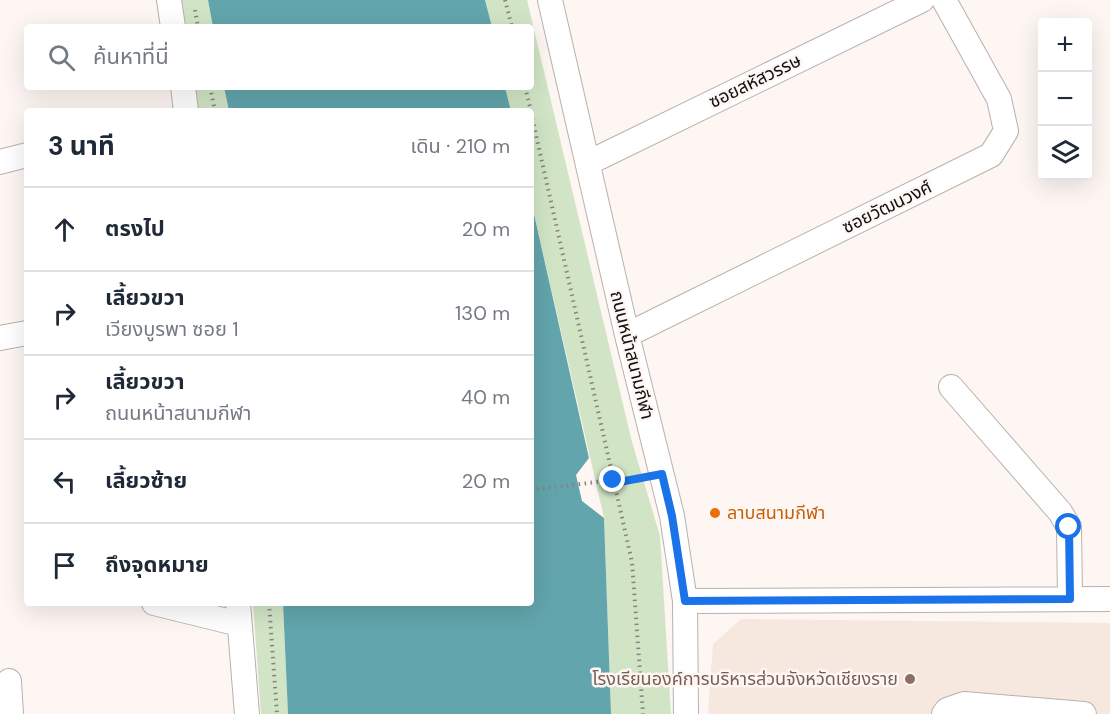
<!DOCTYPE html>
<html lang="th">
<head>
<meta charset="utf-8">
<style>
	:root { --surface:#fff; --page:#f2f2f3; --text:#1f2937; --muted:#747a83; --line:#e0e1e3 }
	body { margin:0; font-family:"DM Sans","Noto Sans Thai",sans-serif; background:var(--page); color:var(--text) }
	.controls { position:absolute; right:18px; top:18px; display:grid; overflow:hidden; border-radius:6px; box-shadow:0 6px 24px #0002 }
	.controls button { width:54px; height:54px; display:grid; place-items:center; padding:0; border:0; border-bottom:2px solid var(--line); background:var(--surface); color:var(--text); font:30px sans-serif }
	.stop { position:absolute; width:18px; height:18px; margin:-14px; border:4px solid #1a73e8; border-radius:50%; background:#fff }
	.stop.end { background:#1a73e8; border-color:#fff; box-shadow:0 2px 6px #0008 }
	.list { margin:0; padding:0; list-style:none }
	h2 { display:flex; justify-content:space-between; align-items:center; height:78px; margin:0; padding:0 24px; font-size:26px }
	h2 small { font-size:20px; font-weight:400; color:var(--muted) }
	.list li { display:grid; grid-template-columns:39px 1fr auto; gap:18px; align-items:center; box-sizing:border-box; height:84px; padding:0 24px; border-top:2px solid var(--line) }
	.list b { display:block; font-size:22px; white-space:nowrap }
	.list p { margin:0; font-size:20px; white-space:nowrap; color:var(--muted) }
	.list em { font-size:20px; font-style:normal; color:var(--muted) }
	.icon { flex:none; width:33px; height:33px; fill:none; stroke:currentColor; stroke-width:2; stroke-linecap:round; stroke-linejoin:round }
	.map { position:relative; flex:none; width:1110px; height:714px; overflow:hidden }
	.search { position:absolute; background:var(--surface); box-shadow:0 6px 24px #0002; left:24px; top:24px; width:510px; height:66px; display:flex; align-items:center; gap:15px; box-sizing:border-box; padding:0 21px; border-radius:6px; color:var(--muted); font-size:22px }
	.panel { position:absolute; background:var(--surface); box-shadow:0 6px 24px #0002; left:24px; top:108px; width:510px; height:498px; border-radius:6px }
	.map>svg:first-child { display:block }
</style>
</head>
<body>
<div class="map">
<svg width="1110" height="714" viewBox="0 0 1110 714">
	<rect width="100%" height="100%" fill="#fef6f2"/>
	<path fill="#f6e7df" d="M 741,619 L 1110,623 L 1110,714 L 708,714 L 713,644 Z"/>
	<path fill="#d1e5c6" d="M 178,0 L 208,0 L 213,27 L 182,27 Z
		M 485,0 L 527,0 L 632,442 L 660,536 L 671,714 L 611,714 L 604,518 L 531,201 L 531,111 L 511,111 L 505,87 L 531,87 L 531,27 L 492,27 Z
		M 193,87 L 224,87 L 229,111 L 197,111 Z
		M 253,603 L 283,603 L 288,714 L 261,714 Z"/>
	<path fill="#62a5ac" d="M 208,0 L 485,0 L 492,27 L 213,27 Z
		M 224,87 L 505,87 L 511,111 L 229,111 Z
		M 531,201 L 589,458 L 576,475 L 582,501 L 604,518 L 611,714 L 288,714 L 283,603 L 531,603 Z"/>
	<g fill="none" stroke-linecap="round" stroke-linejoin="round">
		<defs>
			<path id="minor" d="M 169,0 L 173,27
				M 550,0 L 627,335 L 672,516 L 685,601 L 686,714
				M 183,87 L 186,111
				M 0,162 L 27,155
				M 588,163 L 922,0
				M 627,335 L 991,155 L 1006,131 L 999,99 L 944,0
				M 0,338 L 27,333
				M 951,387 L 1060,512 L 1069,527 L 1070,599
				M 685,601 L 1110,599
				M 154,603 L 239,624
				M 238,603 L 247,714
				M 9,681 L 11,714
				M 944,714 L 947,710 L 964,704 L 1084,714"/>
		</defs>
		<use href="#minor" stroke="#b8b1ad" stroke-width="26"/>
		<path stroke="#888380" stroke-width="4" stroke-dasharray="1.5 4.5" stroke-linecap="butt" d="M 505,0 L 512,27
			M 195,10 L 198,27
			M 210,87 L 215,111
			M 525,87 L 531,111
			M 531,113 L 632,562 L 643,714
			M 614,483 L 642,478
			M 531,490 L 613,480
			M 269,603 L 277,714"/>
		<use href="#minor" stroke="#fff" stroke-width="24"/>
	</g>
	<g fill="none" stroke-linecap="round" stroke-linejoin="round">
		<path stroke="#1a73e8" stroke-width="8" d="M 613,480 L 614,483 L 662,474 L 672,516 L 685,601 L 1070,599 L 1069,527"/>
	</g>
	<circle fill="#e8710a" stroke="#fef6f2" stroke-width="2" cx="715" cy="513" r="6"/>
	<circle fill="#8d6e63" stroke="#fef6f2" stroke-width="2" cx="910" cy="679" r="6"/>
	<g text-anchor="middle" stroke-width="5" stroke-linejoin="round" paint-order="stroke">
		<g font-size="18" fill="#12100e" stroke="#fef6f2">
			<text transform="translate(755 81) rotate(-26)" y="6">ซอยสหัสวรรษ</text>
			<text transform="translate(887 207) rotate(-26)" y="6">ซอยวัฒนวงศ์</text>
			<text transform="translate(632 355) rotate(76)" y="6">ถนนหน้าสนามกีฬา</text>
		</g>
		<g font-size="18" fill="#c56008" stroke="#fef6f2" text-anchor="start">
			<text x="727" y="519">ลาบสนามกีฬา</text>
		</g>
		<g font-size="18" fill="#785e54" stroke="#fef6f2" text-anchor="end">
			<text x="898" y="685">โรงเรียนองค์การบริหารส่วนจังหวัดเชียงราย</text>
		</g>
	</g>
</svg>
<div class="controls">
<button>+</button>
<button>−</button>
<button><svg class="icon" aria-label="layers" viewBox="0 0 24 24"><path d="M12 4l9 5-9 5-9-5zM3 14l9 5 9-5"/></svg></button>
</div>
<div class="stop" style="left:1069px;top:527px"></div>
<div class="stop end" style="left:613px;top:480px"></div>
<div class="search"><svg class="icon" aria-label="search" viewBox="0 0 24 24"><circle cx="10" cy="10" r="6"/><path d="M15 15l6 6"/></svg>ค้นหาที่นี่</div>
<section class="panel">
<h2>3 นาที<small>เดิน · 210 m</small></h2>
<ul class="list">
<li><svg class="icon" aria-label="ahead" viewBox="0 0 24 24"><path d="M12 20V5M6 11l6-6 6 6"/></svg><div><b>ตรงไป</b></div><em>20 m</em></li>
<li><svg class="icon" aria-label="right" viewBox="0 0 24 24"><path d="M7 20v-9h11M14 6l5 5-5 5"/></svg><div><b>เลี้ยวขวา</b><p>เวียงบูรพา ซอย 1</p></div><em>130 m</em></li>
<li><svg class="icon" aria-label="right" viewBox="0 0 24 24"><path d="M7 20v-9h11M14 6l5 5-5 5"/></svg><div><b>เลี้ยวขวา</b><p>ถนนหน้าสนามกีฬา</p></div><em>40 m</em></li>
<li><svg class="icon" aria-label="left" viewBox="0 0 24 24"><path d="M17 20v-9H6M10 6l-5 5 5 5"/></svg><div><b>เลี้ยวซ้าย</b></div><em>20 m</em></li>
<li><svg class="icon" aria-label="arrive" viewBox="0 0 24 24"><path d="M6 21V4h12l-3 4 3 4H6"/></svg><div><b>ถึงจุดหมาย</b></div></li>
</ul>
</section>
</div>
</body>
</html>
